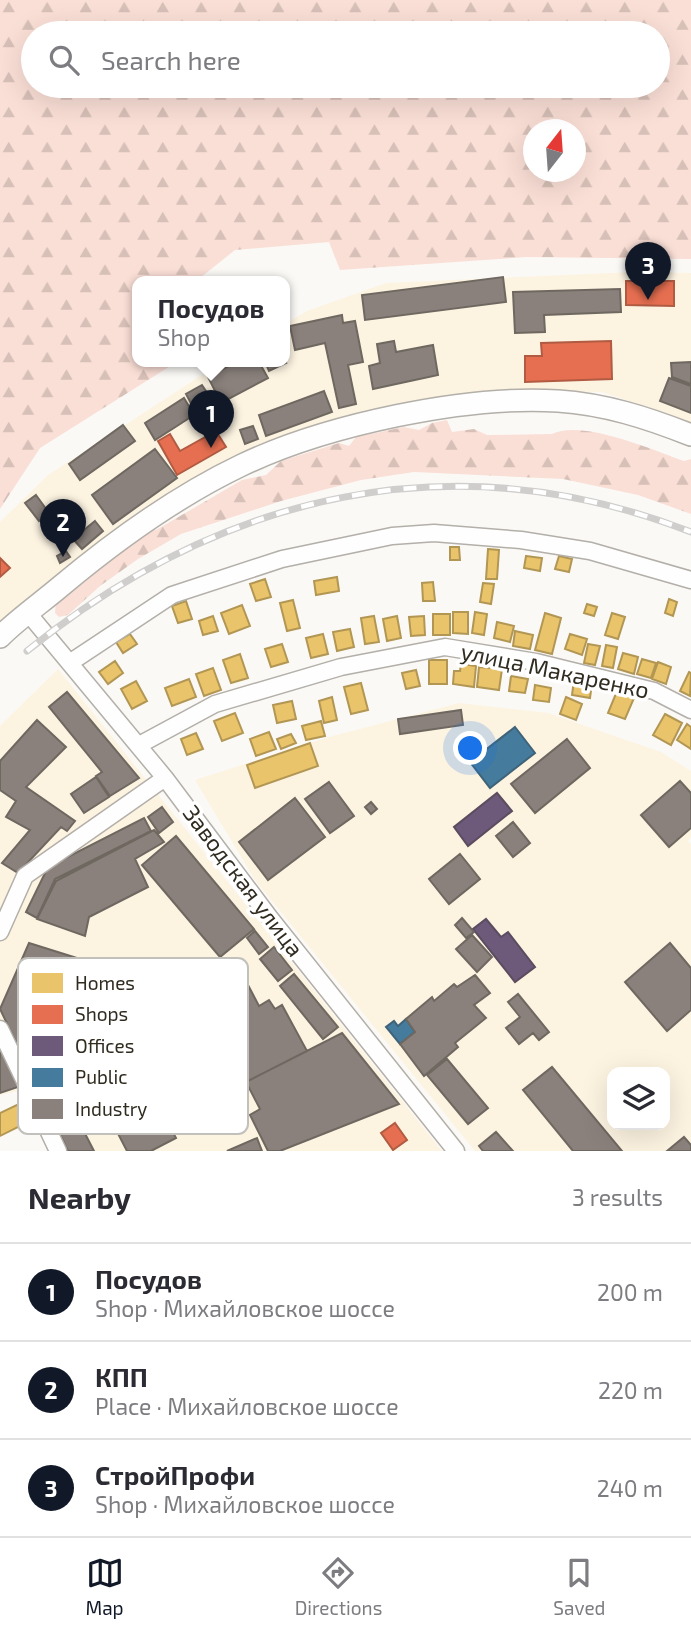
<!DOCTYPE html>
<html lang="en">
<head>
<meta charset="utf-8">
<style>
	:root { --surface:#fff; --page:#f7f7f7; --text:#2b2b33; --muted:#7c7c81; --line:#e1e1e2; --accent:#111827 }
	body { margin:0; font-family:"Exo 2",sans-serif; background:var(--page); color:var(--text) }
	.controls { position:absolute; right:21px; bottom:21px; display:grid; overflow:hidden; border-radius:14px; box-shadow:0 7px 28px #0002 }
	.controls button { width:63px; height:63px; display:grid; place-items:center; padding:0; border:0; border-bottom:2px solid var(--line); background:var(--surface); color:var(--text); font:35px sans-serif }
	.compass { position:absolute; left:523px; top:119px; width:63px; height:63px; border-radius:50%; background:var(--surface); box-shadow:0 7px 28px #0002; rotate:17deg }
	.you { position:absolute; left:471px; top:749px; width:24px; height:24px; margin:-18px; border:5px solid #fff; border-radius:50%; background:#1a73e8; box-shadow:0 0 0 10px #1a73e833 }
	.badge { display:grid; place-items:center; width:46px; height:46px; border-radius:50%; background:var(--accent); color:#fff; font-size:23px; font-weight:700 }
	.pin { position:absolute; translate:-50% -58px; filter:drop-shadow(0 2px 4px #0008) }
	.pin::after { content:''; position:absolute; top:37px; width:24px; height:21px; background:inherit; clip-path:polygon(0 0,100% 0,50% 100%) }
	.popup { position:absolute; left:132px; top:276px; width:158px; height:91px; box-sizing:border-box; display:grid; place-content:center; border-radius:14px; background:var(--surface); filter:drop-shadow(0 2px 5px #0005); font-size:23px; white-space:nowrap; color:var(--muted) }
	.popup b { font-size:26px; color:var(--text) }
	.popup::after { content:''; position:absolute; left:50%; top:100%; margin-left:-14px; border:14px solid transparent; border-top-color:var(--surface) }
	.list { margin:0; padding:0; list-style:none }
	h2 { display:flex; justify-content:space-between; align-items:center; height:91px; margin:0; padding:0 28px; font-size:30px }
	h2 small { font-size:23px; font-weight:400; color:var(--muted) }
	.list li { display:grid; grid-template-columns:46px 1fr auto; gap:21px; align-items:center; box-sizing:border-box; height:98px; padding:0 28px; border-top:2px solid var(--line) }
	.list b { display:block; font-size:26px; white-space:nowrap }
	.list p { margin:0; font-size:23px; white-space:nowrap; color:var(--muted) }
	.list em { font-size:23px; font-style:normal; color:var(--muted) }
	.icon { flex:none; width:38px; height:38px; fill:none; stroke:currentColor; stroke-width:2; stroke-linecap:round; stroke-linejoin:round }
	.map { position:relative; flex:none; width:691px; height:1151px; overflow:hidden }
	.search { position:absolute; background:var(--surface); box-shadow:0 7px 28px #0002; left:21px; right:21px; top:21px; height:77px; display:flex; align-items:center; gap:18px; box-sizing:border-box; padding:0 24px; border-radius:38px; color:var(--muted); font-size:26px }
	.sheet { height:385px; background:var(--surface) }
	nav { display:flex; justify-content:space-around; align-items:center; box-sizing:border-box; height:98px; border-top:2px solid var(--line); background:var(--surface); font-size:19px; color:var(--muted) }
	nav a { display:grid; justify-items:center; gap:4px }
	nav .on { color:var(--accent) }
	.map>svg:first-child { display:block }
</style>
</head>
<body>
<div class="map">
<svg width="691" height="1151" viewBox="0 0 691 1151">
	<defs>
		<pattern id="forest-firs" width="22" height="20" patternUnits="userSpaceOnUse" patternTransform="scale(1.75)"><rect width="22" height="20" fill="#fadfd6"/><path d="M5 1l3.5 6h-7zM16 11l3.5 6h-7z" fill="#d7c0b7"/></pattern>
	</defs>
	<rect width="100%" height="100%" fill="#fbf9f6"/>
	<path fill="#fcf3e1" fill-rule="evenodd" d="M 635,272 L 691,273 L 691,425 L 663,412 L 602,392 L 513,391 L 247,453 L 0,626 L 0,522 L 48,475 L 222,362 L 284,362 L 285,324 L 307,311 L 386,283 Z
		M 58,669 L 442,1151 L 65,1151 L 34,1088 L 0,1095 L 0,726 Z
		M 459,703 L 548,713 L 661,752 L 691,771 L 691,837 L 688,841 L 691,844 L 691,1151 L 475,1151 L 255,880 L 195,780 L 329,737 ZM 612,1072 L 665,1072 L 665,1125 L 612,1125 Z"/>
	<path fill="url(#forest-firs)" fill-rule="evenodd" d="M 0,0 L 691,0 L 691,259 L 527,257 L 340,270 L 329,242 L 235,250 L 195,282 L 138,282 L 138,362 L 171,362 L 172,365 L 40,448 L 0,509 ZM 33,33 L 658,33 L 658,86 L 33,86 ZM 534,130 L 576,130 L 576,172 L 534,172 Z
		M 447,420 L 452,432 L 474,429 L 487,435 L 552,434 C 582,419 653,450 684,461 L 691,459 L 691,514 L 638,495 L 563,479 L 414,472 L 361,480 L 281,501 L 181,534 L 138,559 L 100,586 L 68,615 L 59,617 L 55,613 L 56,600 L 146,530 L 156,530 L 242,480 L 266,475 L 281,461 L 339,443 L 349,446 L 356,437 L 404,427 L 419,430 L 432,423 Z"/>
	<path fill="#e9c46a" stroke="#b29654" stroke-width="2" d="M 450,547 L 459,547 L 460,560 L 450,560 Z
		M 488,549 L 499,550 L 497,579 L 486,579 Z
		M 526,556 L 542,558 L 540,571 L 524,568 Z
		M 559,556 L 572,559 L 569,572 L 555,569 Z
		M 337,577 L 339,591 L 316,595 L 314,581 Z
		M 265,579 L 271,597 L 256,601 L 250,584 Z
		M 433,582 L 435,601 L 423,601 L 422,583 Z
		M 483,583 L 494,584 L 491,604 L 480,602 Z
		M 669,599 L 677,602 L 673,616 L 665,613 Z
		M 293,600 L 300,628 L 287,631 L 280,603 Z
		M 186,601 L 192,619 L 178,623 L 172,606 Z
		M 587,604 L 597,607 L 594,616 L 584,613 Z
		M 242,605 L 250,626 L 229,634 L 221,613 Z
		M 453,612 L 468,612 L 468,634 L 453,633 Z
		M 475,612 L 487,614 L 484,635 L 472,633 Z
		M 545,613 L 561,618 L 552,654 L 535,650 Z
		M 612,613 L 625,617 L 618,639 L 605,635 Z
		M 433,614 L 450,614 L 450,635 L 433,635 Z
		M 213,616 L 218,631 L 203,635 L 199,621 Z
		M 374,616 L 379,642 L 365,644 L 361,618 Z
		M 397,616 L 401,638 L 387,641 L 383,619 Z
		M 424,616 L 425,635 L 411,636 L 409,617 Z
		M 497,622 L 514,626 L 510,642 L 494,638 Z
		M 350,629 L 354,647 L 337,651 L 333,632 Z
		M 515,631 L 533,635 L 530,649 L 513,646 Z
		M 130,634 L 137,644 L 123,653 L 116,642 Z
		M 323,634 L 328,654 L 311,658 L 306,638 Z
		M 570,634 L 587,639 L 582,655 L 565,649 Z
		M 282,644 L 288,662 L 271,667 L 265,649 Z
		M 588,644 L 600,646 L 595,665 L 584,663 Z
		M 606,645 L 617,647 L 613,668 L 602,666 Z
		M 623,653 L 638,657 L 634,674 L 618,669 Z
		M 240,654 L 248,678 L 231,683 L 223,660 Z
		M 642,659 L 656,663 L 651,678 L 637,674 Z
		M 429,660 L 447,660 L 447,684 L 429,684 Z
		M 115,661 L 123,673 L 108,684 L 99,672 Z
		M 658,662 L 671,667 L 666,684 L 652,679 Z
		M 461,664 L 476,666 L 474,687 L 453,684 L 454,671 L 460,671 Z
		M 479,667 L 502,669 L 499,690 L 477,687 Z
		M 213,668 L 221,690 L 204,696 L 196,674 Z
		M 416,670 L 420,686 L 406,689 L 402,673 Z
		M 689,672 L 691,673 L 690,696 L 680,691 Z
		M 511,676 L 528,679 L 525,693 L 509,691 Z
		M 189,679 L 196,697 L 172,706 L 165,688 Z
		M 574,680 L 592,683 L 590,698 L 572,695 Z
		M 136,681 L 147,701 L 132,709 L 121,689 Z
		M 361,683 L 368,710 L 351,714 L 344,687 Z
		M 535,685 L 551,688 L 549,702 L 533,700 Z
		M 617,691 L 634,698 L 625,719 L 608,713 Z
		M 332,697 L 337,720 L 324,723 L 319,701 Z
		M 566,697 L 582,704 L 576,720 L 560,714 Z
		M 292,701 L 296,719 L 277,723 L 273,705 Z
		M 235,713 L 243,733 L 222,741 L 214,721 Z
		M 665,714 L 682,723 L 671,745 L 653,735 Z
		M 321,721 L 325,736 L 306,740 L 302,726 Z
		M 687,724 L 691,727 L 691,749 L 677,740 Z
		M 269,732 L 276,749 L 256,756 L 250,739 Z
		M 196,733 L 203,749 L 187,755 L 181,739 Z
		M 291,734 L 296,743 L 281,749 L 277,739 Z
		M 310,743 L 318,766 L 255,788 L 247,765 Z
		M 23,1102 L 32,1120 L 0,1136 L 0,1113 Z"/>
	<path fill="#e76f51" stroke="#b05b42" stroke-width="2" d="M 626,281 L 674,281 L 674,306 L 626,305 Z
		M 611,341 L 612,379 L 525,382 L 525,356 L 542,356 L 541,343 Z
		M 216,431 L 226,447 L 177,475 L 158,441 L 170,434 L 180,451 Z
		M 0,558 L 10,568 L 0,577 Z
		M 395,1123 L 407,1140 L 393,1150 L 381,1133 Z"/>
	<path fill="#6d597a" stroke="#5b4c5f" stroke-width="2" d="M 497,793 L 512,811 L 468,846 L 454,827 Z
		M 486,919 L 501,937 L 508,932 L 535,967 L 515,982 L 473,929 Z"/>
	<path fill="#457b9d" stroke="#3f6378" stroke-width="2" d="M 515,727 L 535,753 L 490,788 L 470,762 Z
		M 406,1019 L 415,1032 L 400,1044 L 386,1027 L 394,1021 L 398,1026 Z"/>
	<path fill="#8a817c" stroke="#6f6860" stroke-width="2" d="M 503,277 L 506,302 L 365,320 L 362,295 Z
		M 620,289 L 621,312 L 544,315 L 545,332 L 515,333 L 513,292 Z
		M 342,315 L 343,323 L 355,321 L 363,362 L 348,365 L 356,404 L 339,408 L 325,343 L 295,350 L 290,326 Z
		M 394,341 L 396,352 L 433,345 L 438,375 L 373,389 L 369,366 L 380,363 L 377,344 Z
		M 284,361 L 286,363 L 269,371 L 265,362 Z
		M 236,362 L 259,362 L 268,378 L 221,403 L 208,377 Z
		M 691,362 L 691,384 L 672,377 L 671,363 Z
		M 669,378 L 691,386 L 691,413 L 660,401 Z
		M 202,385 L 211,399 L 194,409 L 186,394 Z
		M 324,391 L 332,412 L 266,436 L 259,415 Z
		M 184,398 L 194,415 L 155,440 L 145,423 Z
		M 123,425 L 135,441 L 80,480 L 69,464 Z
		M 253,426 L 258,439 L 245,444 L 240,430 Z
		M 155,449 L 177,478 L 113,524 L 92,495 Z
		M 36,495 L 49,513 L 39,521 L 25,503 Z
		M 95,521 L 103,531 L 82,549 L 73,539 Z
		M 66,551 L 70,557 L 60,563 L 57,556 Z
		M 67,692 L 139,778 L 110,796 L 96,776 L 102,772 L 49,707 Z
		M 461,710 L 463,725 L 400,734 L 398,719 Z
		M 37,720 L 66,747 L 26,787 L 75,821 L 67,831 L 61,827 L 18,873 L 2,863 L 30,830 L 6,817 L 16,801 L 0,790 L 0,761 Z
		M 567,739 L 590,768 L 535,813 L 511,784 Z
		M 96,777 L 109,797 L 84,813 L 71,794 Z
		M 680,781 L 691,793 L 691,828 L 669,847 L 641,815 Z
		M 329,782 L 354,816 L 330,833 L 305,799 Z
		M 295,798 L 325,837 L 268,880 L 239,842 Z
		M 371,802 L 377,809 L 371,814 L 365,807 Z
		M 162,807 L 173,822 L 159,833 L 148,817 Z
		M 144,818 L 151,831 L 55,879 L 37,918 L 26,912 L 48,867 Z
		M 513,822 L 530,843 L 513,857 L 496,836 Z
		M 154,830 L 164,842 L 135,859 L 148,887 L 89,917 L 85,936 L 37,919 L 56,881 Z
		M 176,836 L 254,929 L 220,957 L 142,865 Z
		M 460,854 L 480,879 L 449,904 L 429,879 Z
		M 462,918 L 474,932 L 466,938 L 455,925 Z
		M 255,931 L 268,947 L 259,954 L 247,938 Z
		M 472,935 L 492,957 L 477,972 L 456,949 Z
		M 29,943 L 80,959 L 59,1083 L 94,1151 L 68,1151 L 0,1009 Z
		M 670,943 L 691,968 L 691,1010 L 667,1031 L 625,982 Z
		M 274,947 L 292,970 L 278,981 L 260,959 Z
		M 294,974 L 338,1027 L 323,1039 L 280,986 Z
		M 475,975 L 490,993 L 474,1005 L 486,1018 L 455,1043 L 458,1047 L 424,1076 L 400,1044 L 415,1032 L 406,1019 L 432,997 L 434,1001 L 454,984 L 457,987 Z
		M 248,985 L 259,1006 L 269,1000 L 275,1009 L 282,1005 L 307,1051 L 246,1082 L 206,1008 Z
		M 518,994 L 549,1032 L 539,1040 L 533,1033 L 519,1044 L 506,1028 L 520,1017 L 508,1002 Z
		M 189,1020 L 233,1112 L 197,1129 L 152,1037 Z
		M 342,1033 L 399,1104 L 280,1151 L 268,1151 L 250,1115 L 260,1109 L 246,1082 Z
		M 0,1042 L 18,1087 L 0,1093 Z
		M 131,1049 L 176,1138 L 151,1151 L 127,1151 L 86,1072 Z
		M 447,1059 L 488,1108 L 468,1124 L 427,1075 Z
		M 552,1067 L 622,1151 L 573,1151 L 523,1090 Z
		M 496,1132 L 513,1151 L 483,1151 L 479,1146 Z
		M 684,1137 L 691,1145 L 691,1151 L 667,1151 Z
		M 257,1138 L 262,1151 L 227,1151 Z"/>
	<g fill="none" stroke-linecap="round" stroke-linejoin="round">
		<defs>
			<path id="minor" d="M 28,613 L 165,778 L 270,918 L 456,1151
				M 71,662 L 172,595 L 282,559 L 392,536 L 434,533 L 521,540 L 590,551 L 691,580
				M 139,745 L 215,704 L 341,667 L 445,647 L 536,662 L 654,691 L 691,710
				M 0,932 L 25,876 L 165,778
				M 0,1029 L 58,1151"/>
			<path id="secondary" d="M 0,637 C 18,619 41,603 61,586 C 116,540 177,496 242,465 C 326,425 465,395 558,401 C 605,404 648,418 691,435"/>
		</defs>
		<use href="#minor" stroke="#b3afa9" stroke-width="19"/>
		<use href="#secondary" stroke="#b3afa9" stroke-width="24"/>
		<use href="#minor" stroke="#fefefe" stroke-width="16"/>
		<use href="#secondary" stroke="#fefefe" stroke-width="21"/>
		<defs>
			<path id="rail" d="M 27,651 C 222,493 453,439 691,532"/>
		</defs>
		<use href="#rail" stroke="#cfcecd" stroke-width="7"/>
		<use href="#rail" stroke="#fff" stroke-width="4.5" stroke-dasharray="13" stroke-linecap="butt"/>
	</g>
	<g text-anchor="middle" stroke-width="7" stroke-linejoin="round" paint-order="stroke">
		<g font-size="23" fill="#312c20" stroke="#fff">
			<text transform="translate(555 671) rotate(12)" y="8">улица Макаренко</text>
			<text transform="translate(243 881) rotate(53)" y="8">Заводская улица</text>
		</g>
	</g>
	<rect x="18" y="958" width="230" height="176" rx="10" fill="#fff" stroke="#c1c0bc" stroke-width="2"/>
	<rect x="32" y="973" width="31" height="20" fill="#e9c46a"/>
	<rect x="32" y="1005" width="31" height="19" fill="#e76f51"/>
	<rect x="32" y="1036" width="31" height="20" fill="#6d597a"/>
	<rect x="32" y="1068" width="31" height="19" fill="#457b9d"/>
	<rect x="32" y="1099" width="31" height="20" fill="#8a817c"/>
	<g font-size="19" fill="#312c20">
		<text x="75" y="990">Homes</text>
		<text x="75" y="1021">Shops</text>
		<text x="75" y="1053">Offices</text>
		<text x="75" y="1084">Public</text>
		<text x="75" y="1116">Industry</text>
	</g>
</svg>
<div class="controls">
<button><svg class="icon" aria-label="layers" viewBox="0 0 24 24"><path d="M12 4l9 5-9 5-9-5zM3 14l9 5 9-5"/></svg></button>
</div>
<svg class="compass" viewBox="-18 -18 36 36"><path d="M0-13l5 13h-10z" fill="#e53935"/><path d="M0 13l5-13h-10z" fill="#7c7c81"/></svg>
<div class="you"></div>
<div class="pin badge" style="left:211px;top:448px">1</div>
<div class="popup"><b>Посудов</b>Shop</div>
<div class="pin badge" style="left:63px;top:557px">2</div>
<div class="pin badge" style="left:648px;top:300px">3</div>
<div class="search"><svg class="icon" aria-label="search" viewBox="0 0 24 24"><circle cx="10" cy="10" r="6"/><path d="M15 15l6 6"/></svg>Search here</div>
</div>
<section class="sheet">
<h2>Nearby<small>3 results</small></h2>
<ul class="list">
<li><span class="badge">1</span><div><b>Посудов</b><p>Shop · Михайловское шоссе</p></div><em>200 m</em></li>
<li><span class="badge">2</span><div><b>КПП</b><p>Place · Михайловское шоссе</p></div><em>220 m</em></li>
<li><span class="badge">3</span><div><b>СтройПрофи</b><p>Shop · Михайловское шоссе</p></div><em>240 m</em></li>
</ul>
</section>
<nav>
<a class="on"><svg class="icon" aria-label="map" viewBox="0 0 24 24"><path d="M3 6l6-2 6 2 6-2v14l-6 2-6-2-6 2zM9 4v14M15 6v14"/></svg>Map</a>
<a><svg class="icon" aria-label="directions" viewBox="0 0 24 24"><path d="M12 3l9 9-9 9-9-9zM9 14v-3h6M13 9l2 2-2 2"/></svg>Directions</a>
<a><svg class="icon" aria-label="saved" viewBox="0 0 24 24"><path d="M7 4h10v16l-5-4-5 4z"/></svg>Saved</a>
</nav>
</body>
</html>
